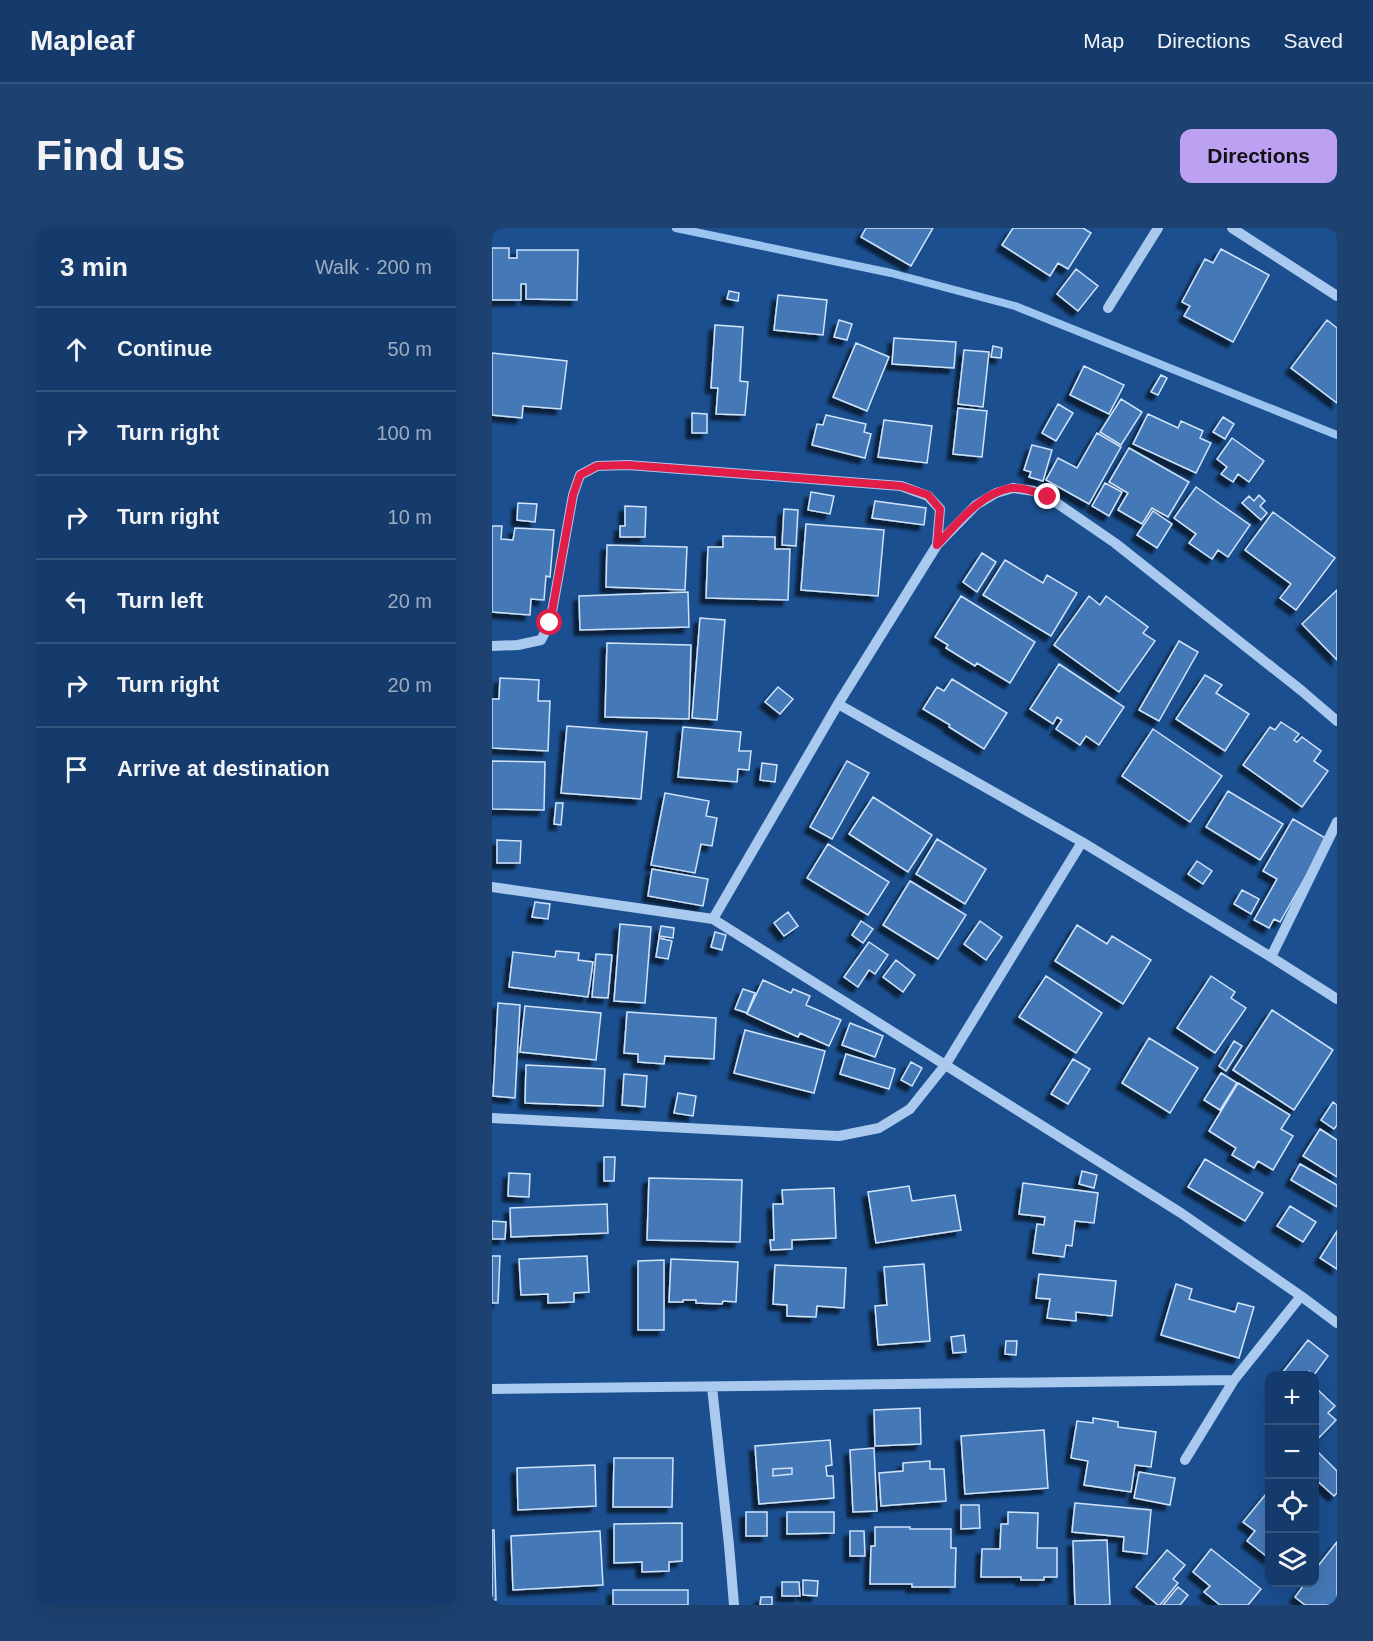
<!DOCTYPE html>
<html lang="en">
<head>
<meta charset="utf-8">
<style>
	:root { --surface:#143b6b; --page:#1d4271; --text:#f1f3f6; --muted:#9dadc1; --line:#33557e; --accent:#bca0f2 }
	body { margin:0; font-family:Arial,sans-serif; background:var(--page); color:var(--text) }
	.controls { position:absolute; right:18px; bottom:18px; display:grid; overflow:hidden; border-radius:12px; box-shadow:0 6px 24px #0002 }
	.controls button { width:54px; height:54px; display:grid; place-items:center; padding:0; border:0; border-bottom:2px solid var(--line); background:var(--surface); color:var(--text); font:30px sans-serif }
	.stop { position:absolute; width:18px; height:18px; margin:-14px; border:4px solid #e11d48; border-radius:50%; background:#fff }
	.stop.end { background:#e11d48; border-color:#fff; box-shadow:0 2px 6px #0008 }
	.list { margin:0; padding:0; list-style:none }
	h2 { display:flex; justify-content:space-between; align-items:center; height:78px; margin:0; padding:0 24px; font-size:26px }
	h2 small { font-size:20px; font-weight:400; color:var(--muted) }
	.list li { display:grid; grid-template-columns:39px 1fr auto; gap:18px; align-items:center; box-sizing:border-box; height:84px; padding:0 24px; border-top:2px solid var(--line) }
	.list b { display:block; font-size:22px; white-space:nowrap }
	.list em { font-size:20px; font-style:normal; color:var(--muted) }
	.icon { flex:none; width:33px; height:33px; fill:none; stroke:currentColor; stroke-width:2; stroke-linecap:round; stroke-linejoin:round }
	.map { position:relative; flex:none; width:845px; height:1377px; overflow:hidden; border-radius:12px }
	header { display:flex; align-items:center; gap:36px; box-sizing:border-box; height:84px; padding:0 30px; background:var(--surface); border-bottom:2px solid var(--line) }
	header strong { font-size:28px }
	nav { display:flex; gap:33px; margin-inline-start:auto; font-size:21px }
	.intro { display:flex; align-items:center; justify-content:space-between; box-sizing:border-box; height:144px; padding:0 36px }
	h1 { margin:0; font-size:42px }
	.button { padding:15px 27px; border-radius:12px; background:var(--accent); color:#111; font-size:21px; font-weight:700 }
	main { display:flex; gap:36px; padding:0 36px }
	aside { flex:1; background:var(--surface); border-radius:12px; box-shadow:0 6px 24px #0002 }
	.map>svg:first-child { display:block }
</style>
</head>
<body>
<header>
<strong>Mapleaf</strong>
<nav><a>Map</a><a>Directions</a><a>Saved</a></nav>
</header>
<div class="intro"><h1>Find us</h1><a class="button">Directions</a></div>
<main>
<aside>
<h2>3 min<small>Walk · 200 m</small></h2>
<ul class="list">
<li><svg class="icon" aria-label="ahead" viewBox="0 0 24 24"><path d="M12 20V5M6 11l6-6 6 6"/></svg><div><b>Continue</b></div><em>50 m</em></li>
<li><svg class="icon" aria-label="right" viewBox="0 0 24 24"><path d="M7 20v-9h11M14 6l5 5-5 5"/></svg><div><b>Turn right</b></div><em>100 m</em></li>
<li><svg class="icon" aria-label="right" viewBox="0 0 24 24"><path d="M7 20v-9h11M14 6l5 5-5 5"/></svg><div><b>Turn right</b></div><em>10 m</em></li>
<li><svg class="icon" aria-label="left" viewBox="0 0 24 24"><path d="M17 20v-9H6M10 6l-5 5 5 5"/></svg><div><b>Turn left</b></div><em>20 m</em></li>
<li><svg class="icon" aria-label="right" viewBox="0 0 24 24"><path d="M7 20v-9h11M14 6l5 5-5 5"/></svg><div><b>Turn right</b></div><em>20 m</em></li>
<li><svg class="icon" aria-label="arrive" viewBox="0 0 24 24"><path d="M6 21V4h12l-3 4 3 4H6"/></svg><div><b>Arrive at destination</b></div></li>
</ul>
</aside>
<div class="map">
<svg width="845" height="1377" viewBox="0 0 845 1377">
	<defs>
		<filter id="shadow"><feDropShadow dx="-5.5" dy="5.5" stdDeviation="1.5" flood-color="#0009"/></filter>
	</defs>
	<rect width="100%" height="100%" fill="#1b4f8f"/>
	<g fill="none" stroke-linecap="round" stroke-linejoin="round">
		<path stroke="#9cc4f0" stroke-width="8" d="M 184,0 L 399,45 L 523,78 L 845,207"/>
	</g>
	<path fill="#4478b7" stroke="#cfe3fa" stroke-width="1.5" fill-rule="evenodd" filter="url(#shadow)" d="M 374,0 L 441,0 L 419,38 L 369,9 Z
		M 521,0 L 591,0 L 599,5 L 576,41 L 566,35 L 558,48 L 510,17 Z
		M 0,20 L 17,20 L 17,30 L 25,30 L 25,22 L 86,22 L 85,72 L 34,71 L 34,56 L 29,56 L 29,72 L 0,72 Z
		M 729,21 L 777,47 L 741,114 L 692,88 L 698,78 L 690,74 L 713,31 L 721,35 Z
		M 584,41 L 606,58 L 586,83 L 565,66 Z
		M 237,63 L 247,65 L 246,73 L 235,71 Z
		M 286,67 L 335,72 L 331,107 L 282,102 Z
		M 347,92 L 360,96 L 355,112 L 342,109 Z
		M 835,92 L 845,100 L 845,175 L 799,140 Z
		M 223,97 L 251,99 L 248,153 L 256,154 L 253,187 L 224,186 L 226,160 L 219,160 Z
		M 402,110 L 464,114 L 462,140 L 400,136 Z
		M 364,115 L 397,129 L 375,183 L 341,169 Z
		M 501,118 L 510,120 L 509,130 L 499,129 Z
		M 472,122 L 497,124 L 491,179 L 466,176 Z
		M 0,125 L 75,133 L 69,181 L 31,178 L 30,190 L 0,187 Z
		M 592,138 L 632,157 L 617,186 L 578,167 Z
		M 669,147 L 675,150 L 666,167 L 659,164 Z
		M 629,171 L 650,184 L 629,217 L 608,204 Z
		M 566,176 L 581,185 L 564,213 L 550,205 Z
		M 466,180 L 495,183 L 490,229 L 461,226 Z
		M 200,185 L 215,186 L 215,205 L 200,205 Z
		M 656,186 L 686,200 L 689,193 L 711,203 L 708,210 L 719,215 L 704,245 L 641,216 Z
		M 334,187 L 374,196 L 372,204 L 379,206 L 373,230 L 320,217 L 325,196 L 331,197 Z
		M 731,189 L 742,196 L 733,211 L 721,204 Z
		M 392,192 L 440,198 L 435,235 L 386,229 Z
		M 605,205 L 629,219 L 597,276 L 554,252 L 566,230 L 585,240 Z
		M 740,210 L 772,233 L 757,254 L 746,246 L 741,254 L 729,246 L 735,239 L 725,231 Z
		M 540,217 L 560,222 L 551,253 L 537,249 L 539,244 L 532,242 Z
		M 637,220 L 697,254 L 676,289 L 660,280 L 650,296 L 626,282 L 636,265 L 617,254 Z
		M 613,255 L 630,264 L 617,288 L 600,278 Z
		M 704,259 L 758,297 L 736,329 L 726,322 L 720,331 L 697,315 L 704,306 L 682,290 Z
		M 319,264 L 342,268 L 338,286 L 316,282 Z
		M 767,267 L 773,273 L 768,278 L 775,285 L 769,292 L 750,275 L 757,268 L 762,273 Z
		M 383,273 L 434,280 L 432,297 L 380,290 Z
		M 26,275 L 45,276 L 43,294 L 25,292 Z
		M 133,278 L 154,279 L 153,309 L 128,309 L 128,298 L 133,298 Z
		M 292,281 L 306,282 L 304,318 L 290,317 Z
		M 661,283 L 680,296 L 665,320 L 645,307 Z
		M 781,284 L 843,330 L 804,382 L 788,370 L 799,356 L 753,322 Z
		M 314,296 L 392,302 L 386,368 L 309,362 Z
		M 0,298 L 10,298 L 9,311 L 21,312 L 23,300 L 62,302 L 58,349 L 54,348 L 52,372 L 39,371 L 38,387 L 0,384 Z
		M 231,308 L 283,309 L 283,321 L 298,321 L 296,372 L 214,370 L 216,319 L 231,319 Z
		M 115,317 L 195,319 L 193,362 L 114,359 Z
		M 490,325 L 504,334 L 485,364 L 471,354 Z
		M 513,332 L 551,355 L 555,347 L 585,365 L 559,408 L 491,367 Z
		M 845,362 L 845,432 L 810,396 Z
		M 196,364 L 197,399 L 88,402 L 87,368 Z
		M 469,368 L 543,414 L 518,455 L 485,435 L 483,438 L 454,420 L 456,417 L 443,409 Z
		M 597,368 L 608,377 L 614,368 L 656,399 L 651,405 L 663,413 L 627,464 L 562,417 Z
		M 208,390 L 233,392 L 225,492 L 200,490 Z
		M 687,413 L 706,424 L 667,493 L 647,482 Z
		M 115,415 L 199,417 L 197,491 L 113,489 Z
		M 567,436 L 632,479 L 607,517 L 594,508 L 588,517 L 564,501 L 570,492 L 565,489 L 561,496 L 538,481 Z
		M 713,447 L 730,457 L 724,465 L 757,486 L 733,523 L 684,491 Z
		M 8,450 L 47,452 L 46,473 L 58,473 L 56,523 L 0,520 L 0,471 L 7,471 Z
		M 460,451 L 515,485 L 492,521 L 457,499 L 458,497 L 431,481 L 445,459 L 452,463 Z
		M 286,459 L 301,471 L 288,486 L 273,474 Z
		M 789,494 L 807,506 L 802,512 L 805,514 L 810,509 L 829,523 L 822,533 L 836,543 L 810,579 L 751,537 L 778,499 L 783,502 Z
		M 75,498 L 155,504 L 149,571 L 69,565 Z
		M 191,499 L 249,504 L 247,523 L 259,523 L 257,542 L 246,541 L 245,554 L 186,549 Z
		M 661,501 L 730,548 L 698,594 L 630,548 Z
		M 0,533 L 53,534 L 52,582 L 0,581 Z
		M 355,533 L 377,545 L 340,611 L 318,599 Z
		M 270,535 L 285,537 L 283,554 L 268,552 Z
		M 736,563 L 791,596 L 768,632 L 714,599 Z
		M 173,565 L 217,573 L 214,588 L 225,590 L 220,618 L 209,616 L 203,645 L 159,637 Z
		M 381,569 L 440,607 L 416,644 L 357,606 Z
		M 64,575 L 71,575 L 69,597 L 62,596 Z
		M 801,591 L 835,611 L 788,694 L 782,691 L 777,700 L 762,692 L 785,651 L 771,643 Z
		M 445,611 L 494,641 L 473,676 L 424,646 Z
		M 5,612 L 29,613 L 28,635 L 5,635 Z
		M 336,616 L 397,654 L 376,687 L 315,650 Z
		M 705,633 L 720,643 L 711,656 L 696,646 Z
		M 160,641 L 216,651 L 211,678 L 156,668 Z
		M 418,653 L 474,687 L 446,731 L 391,697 Z
		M 750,662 L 767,671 L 759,686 L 742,676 Z
		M 43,674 L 58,676 L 56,691 L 40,689 Z
		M 296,684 L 306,698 L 292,708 L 282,695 Z
		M 369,693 L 381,701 L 371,715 L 360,707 Z
		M 488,693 L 510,709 L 494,732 L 472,716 Z
		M 128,696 L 159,699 L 153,775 L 122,773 Z
		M 585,697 L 615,716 L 620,708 L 659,732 L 631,776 L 563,733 Z
		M 169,698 L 182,700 L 181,710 L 167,708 Z
		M 223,704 L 234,707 L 230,722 L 219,719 Z
		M 167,710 L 180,713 L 176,731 L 164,729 Z
		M 377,714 L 396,727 L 383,746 L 377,742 L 366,759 L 352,749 Z
		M 64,723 L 87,725 L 86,732 L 101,734 L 96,769 L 17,759 L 21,724 L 63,729 Z
		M 104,726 L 120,727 L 116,770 L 100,769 Z
		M 404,732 L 423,747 L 411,764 L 391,749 Z
		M 554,748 L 610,785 L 584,825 L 527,789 Z
		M 719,748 L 743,764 L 739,770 L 754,780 L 723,825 L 685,800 Z
		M 271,752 L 299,765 L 301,761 L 318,768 L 314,777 L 349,792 L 337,818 L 308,805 L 306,809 L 255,786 Z
		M 251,761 L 263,765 L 255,785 L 243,781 Z
		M 6,775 L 28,777 L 23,870 L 1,868 Z
		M 33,778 L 109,785 L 104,832 L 28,824 Z
		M 780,782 L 841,822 L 802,882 L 741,842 Z
		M 135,784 L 224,790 L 222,831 L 173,828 L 172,836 L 146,834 L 146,826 L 132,825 Z
		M 358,795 L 391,808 L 383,829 L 350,817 Z
		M 253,802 L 333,823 L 322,865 L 242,845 Z
		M 657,810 L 706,840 L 678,885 L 630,855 Z
		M 742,813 L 750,818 L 734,843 L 727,838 Z
		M 354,826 L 403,841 L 397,861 L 348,846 Z
		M 581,831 L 598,841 L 576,876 L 559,866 Z
		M 419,834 L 430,840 L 420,858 L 409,852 Z
		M 34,837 L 113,841 L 111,878 L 33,875 Z
		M 729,845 L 745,855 L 728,882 L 712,872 Z
		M 132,846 L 155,848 L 153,879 L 130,877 Z
		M 746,855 L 798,887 L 789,901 L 801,908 L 781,942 L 766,933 L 762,940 L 740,927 L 744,920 L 717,903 Z
		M 186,865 L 204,868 L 201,888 L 182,885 Z
		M 841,874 L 845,877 L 845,897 L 842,901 L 829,892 Z
		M 828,901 L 845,912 L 845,949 L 811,928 Z
		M 112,929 L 123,929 L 122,953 L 112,953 Z
		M 713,931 L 771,965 L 753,993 L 696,959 Z
		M 808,936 L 845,957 L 845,979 L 799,952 Z
		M 590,943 L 605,947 L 602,960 L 587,956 Z
		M 17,945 L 38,946 L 37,969 L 16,968 Z
		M 157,950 L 250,952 L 248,1014 L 155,1012 Z
		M 531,955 L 606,965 L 602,995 L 583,993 L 580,1018 L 574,1017 L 572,1029 L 541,1025 L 545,996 L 552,997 L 553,989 L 527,986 Z
		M 417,958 L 420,973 L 463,967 L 469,1002 L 384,1015 L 376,964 Z
		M 342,960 L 344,1010 L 300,1012 L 300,1021 L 279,1022 L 278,1012 L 282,1012 L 281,976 L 291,976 L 290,962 Z
		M 115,976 L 116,1005 L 19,1009 L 18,980 Z
		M 798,978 L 824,994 L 811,1014 L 785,998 Z
		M 0,993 L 14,994 L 13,1011 L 0,1011 Z
		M 845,1003 L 845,1041 L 828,1030 Z
		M 0,1028 L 8,1028 L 6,1075 L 0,1075 Z
		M 95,1028 L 97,1064 L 82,1065 L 82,1074 L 56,1075 L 56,1066 L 29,1067 L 27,1031 Z
		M 179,1031 L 246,1034 L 244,1074 L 231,1073 L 230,1076 L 204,1075 L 204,1072 L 191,1072 L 191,1074 L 177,1074 Z
		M 172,1032 L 172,1102 L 146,1102 L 146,1033 Z
		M 432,1036 L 438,1113 L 386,1117 L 383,1078 L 395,1077 L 392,1039 Z
		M 283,1037 L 354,1040 L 352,1080 L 325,1078 L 324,1089 L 295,1088 L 295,1077 L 281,1076 Z
		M 547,1046 L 624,1053 L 620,1088 L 584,1084 L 584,1093 L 555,1090 L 558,1071 L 544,1070 Z
		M 684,1056 L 700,1061 L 697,1071 L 743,1084 L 746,1075 L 762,1079 L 747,1130 L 669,1107 Z
		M 472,1107 L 474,1124 L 461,1125 L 459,1109 Z
		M 816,1112 L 836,1128 L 822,1147 L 817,1143 L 814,1148 L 796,1148 L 791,1144 Z
		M 514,1113 L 525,1113 L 524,1127 L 513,1126 Z
		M 826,1162 L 843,1178 L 836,1185 L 844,1192 L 822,1215 L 822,1166 Z
		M 428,1180 L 429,1216 L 383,1218 L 382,1182 Z
		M 601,1190 L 626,1194 L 626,1199 L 664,1204 L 659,1239 L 643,1237 L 639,1264 L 592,1257 L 596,1233 L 579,1230 L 585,1193 L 601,1195 Z
		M 552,1202 L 556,1260 L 473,1266 L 469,1208 Z
		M 338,1212 L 340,1237 L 334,1238 L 335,1248 L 341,1248 L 342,1270 L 267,1276 L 263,1218 ZM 300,1240 L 300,1246 L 281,1248 L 281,1241 Z
		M 382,1220 L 385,1283 L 361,1284 L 358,1222 Z
		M 826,1224 L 845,1243 L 845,1265 L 842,1268 L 822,1250 L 822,1228 Z
		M 122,1230 L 181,1230 L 180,1279 L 121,1279 Z
		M 438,1233 L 438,1241 L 452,1241 L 454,1273 L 389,1278 L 387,1245 L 411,1243 L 411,1235 Z
		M 103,1237 L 104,1278 L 26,1282 L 25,1240 Z
		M 300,1240 L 300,1246 L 281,1248 L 281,1241 Z
		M 647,1244 L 683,1250 L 678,1277 L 642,1270 Z
		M 774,1266 L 778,1268 L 778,1331 L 755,1313 L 763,1303 L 751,1294 Z
		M 583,1275 L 659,1282 L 655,1326 L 631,1323 L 632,1309 L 580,1304 Z
		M 469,1277 L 487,1277 L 488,1300 L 469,1301 Z
		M 254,1284 L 275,1284 L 275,1308 L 254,1308 Z
		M 295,1284 L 342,1284 L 342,1305 L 295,1306 Z
		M 516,1284 L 546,1285 L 545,1320 L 565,1320 L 565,1349 L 552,1349 L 552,1352 L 529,1352 L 529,1349 L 489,1349 L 490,1321 L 508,1321 L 509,1296 L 516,1296 Z
		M 190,1295 L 190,1333 L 177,1334 L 177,1343 L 150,1344 L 150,1334 L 122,1335 L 122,1296 Z
		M 383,1299 L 418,1299 L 418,1301 L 459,1301 L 459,1320 L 464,1320 L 463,1359 L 420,1359 L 420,1356 L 378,1356 L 379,1318 L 383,1318 Z
		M 0,1302 L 2,1302 L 4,1372 L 0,1372 Z
		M 108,1303 L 111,1357 L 21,1362 L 19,1308 Z
		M 358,1303 L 372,1303 L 373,1328 L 358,1328 Z
		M 615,1312 L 618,1377 L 583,1377 L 581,1313 Z
		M 845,1314 L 845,1377 L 813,1377 L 803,1369 L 814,1354 L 822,1354 L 822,1343 Z
		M 719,1321 L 769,1361 L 756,1377 L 728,1377 L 712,1364 L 718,1358 L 701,1344 Z
		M 675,1322 L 693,1337 L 681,1351 L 686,1355 L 668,1377 L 666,1377 L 644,1359 Z
		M 311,1352 L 326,1353 L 325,1368 L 311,1367 Z
		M 290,1354 L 307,1354 L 308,1368 L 290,1368 Z
		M 686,1359 L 696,1367 L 688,1377 L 671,1377 Z
		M 121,1362 L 196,1362 L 196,1377 L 121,1377 Z
		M 269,1369 L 280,1369 L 280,1377 L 268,1377 Z"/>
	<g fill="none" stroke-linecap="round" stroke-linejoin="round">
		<path stroke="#a9c9ee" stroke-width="10" d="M 740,0 L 845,68
			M 616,80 L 666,0
			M 0,418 L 26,417 L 49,412 L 58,395 L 81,267 L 88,247 L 105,238 L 136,237 L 409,258 L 436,268 L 448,281 L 445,317
			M 346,476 L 590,614 L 779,729 L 845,771
			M 0,659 L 221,691 L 689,985 L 809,1068 L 845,1095
			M 221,691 L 346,476 L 445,317 L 484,277 L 504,265 L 521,260 L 542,263 L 556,269 L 623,315 L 810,463 L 845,493
			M 779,729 L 845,594
			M 0,890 L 347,908 L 387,900 L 418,881 L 454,836 L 590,614
			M 220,1159 L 237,1317 L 242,1377
			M 0,1161 L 742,1152
			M 693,1232 L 742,1152 L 809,1068"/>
	</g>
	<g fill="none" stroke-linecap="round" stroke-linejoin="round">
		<path stroke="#e11d48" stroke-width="8" d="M 58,395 L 81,267 L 88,247 L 105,238 L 136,237 L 409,258 L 436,267 L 448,281 L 445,317 C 465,296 488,265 519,260 C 532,259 545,264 556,269"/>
	</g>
</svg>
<div class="controls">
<button>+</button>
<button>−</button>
<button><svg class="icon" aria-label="locate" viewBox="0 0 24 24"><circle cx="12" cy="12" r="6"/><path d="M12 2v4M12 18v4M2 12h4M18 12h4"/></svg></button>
<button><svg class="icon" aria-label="layers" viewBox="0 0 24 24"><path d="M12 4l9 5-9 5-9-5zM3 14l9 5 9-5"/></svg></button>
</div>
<div class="stop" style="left:58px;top:395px"></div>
<div class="stop end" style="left:556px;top:269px"></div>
</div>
</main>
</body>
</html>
